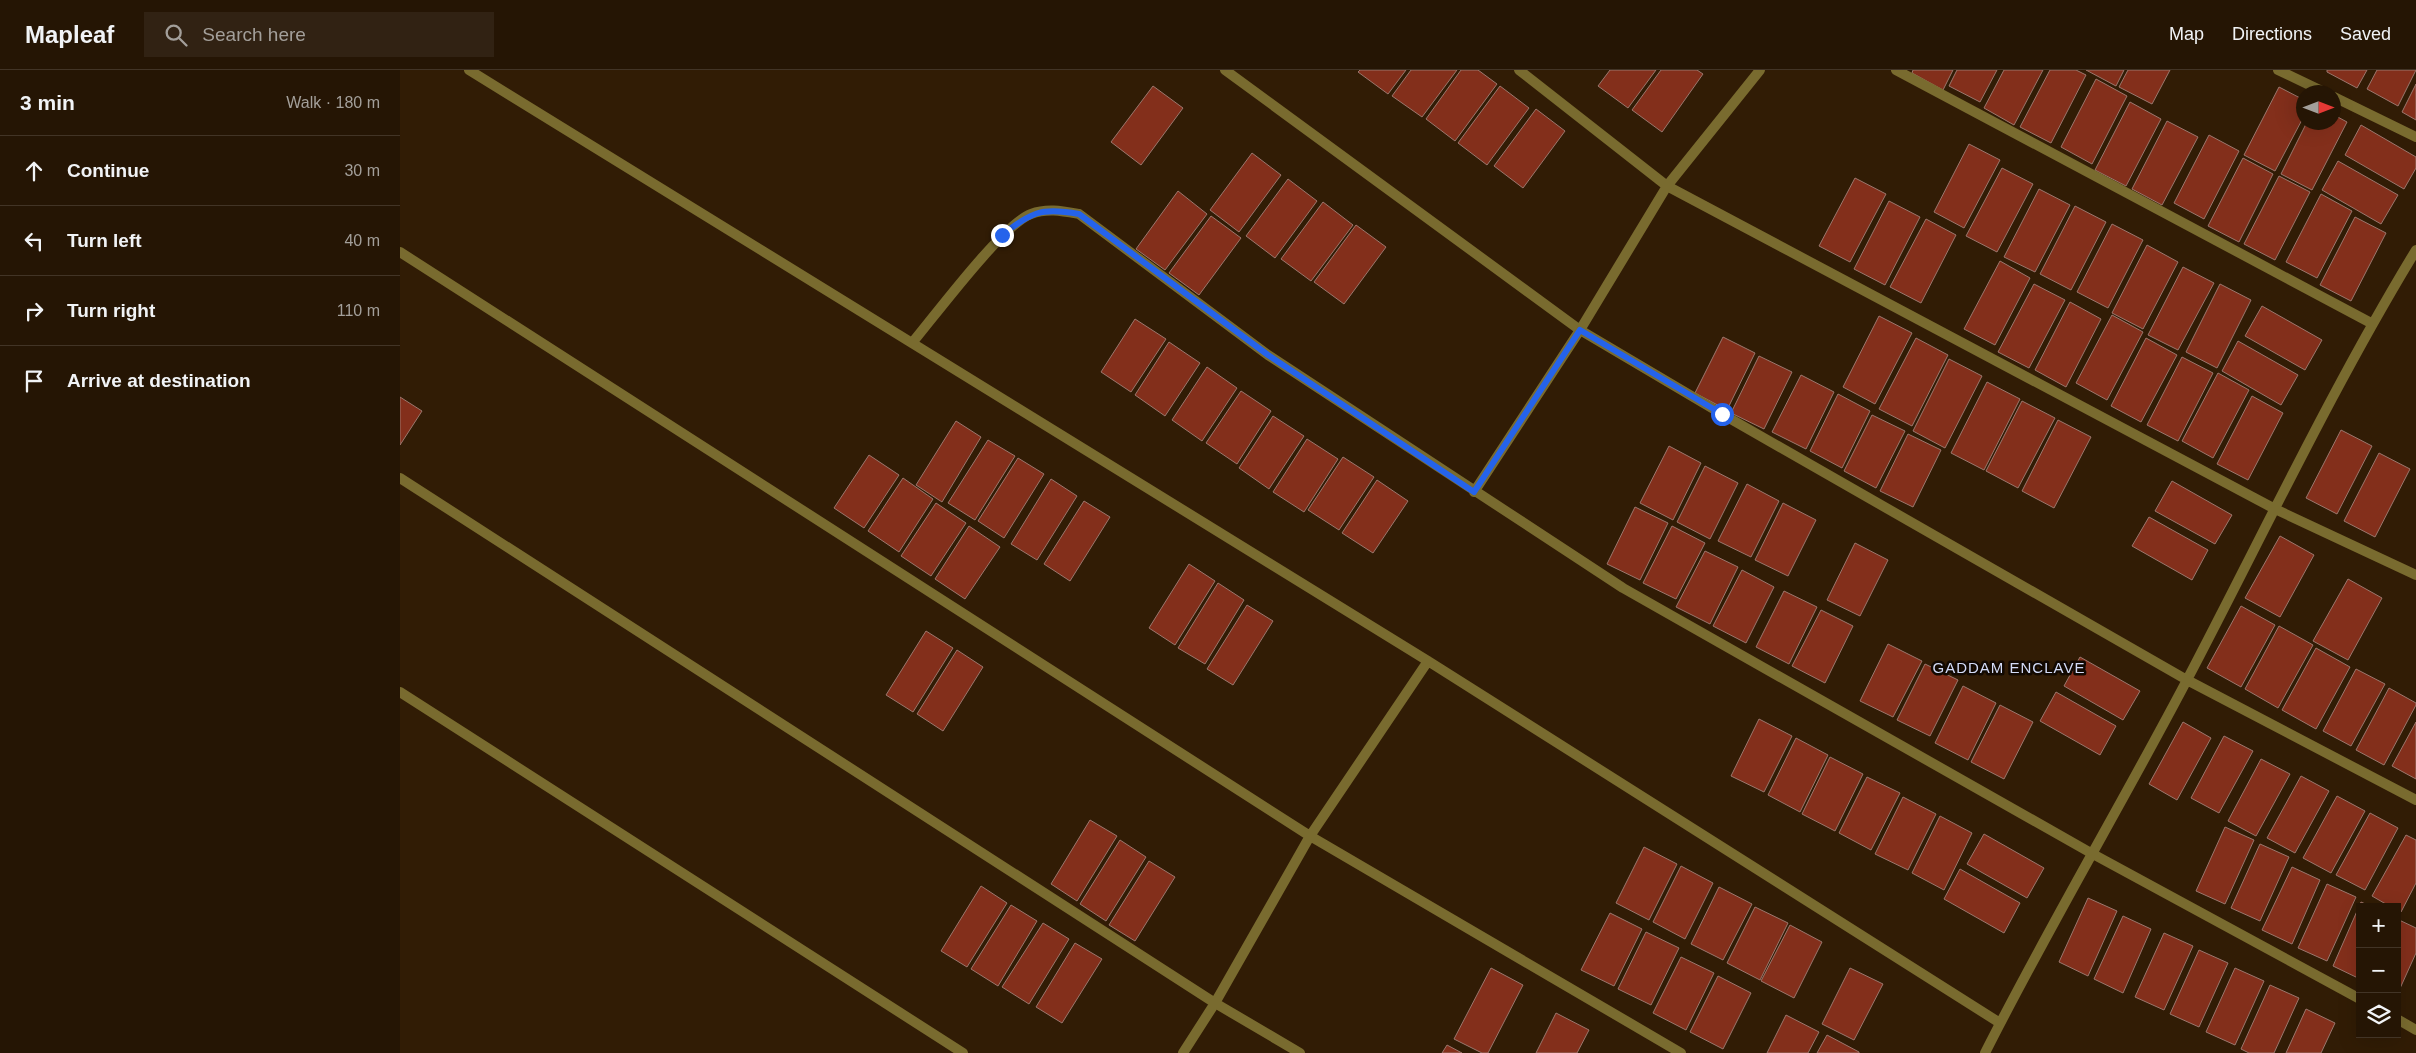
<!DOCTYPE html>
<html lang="en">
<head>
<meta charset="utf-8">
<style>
	:root { --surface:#251504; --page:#312213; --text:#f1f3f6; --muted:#a39f9a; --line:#423426 }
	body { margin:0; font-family:Arial,sans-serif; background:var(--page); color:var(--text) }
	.controls { position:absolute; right:15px; bottom:15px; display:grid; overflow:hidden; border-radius:0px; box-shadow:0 5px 20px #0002 }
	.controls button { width:45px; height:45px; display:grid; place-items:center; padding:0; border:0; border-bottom:1px solid var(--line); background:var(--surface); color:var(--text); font:25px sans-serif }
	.compass { position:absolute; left:1896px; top:15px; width:45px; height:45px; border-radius:50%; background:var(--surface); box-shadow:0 5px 20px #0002; rotate:90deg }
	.stop { position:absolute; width:15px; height:15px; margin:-11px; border:4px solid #2563eb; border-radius:50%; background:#fff }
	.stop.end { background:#2563eb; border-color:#fff; box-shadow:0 1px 5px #0008 }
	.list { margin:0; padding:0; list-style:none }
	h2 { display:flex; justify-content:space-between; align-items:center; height:65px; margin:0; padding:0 20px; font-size:21px }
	h2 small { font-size:16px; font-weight:400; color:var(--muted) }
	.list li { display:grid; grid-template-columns:32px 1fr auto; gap:15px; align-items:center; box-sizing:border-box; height:70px; padding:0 20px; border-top:1px solid var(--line) }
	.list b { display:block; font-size:19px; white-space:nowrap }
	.list em { font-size:16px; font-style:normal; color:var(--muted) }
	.icon { flex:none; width:28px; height:28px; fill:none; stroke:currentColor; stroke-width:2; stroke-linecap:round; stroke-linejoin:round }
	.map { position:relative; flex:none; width:2016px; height:983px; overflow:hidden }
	header { display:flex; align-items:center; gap:30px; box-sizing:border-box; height:70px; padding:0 25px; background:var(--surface); border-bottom:1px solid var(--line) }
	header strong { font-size:24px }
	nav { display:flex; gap:28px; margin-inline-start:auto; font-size:18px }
	.search { width:350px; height:45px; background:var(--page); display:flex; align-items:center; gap:12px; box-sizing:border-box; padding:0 18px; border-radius:0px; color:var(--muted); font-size:19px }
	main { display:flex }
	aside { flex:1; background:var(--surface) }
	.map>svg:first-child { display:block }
</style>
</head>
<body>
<header>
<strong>Mapleaf</strong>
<div class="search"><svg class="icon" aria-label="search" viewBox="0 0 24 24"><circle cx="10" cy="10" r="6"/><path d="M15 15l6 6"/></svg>Search here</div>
<nav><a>Map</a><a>Directions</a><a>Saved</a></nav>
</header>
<main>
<aside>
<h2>3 min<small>Walk · 180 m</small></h2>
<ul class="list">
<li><svg class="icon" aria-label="ahead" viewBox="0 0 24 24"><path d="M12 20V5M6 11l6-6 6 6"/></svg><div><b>Continue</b></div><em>30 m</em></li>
<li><svg class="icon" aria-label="left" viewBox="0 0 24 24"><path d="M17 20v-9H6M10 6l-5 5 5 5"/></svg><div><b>Turn left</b></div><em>40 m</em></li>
<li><svg class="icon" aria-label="right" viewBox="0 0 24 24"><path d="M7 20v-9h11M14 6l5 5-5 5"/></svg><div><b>Turn right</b></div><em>110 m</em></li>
<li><svg class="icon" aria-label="arrive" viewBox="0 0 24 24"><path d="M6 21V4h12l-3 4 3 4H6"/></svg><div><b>Arrive at destination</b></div></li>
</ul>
</aside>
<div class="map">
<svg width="2016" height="983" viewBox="0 0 2016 983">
	<rect width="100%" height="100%" fill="#311c05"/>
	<path fill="#832f1b" stroke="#9b776d" d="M 960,0 L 1006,0 L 988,24 L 958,2 Z
		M 1011,0 L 1057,0 L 1022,47 L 992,26 Z
		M 1061,0 L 1078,0 L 1097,14 L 1055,71 L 1026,49 Z
		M 1210,0 L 1256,0 L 1228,38 L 1198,16 Z
		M 1261,0 L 1297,0 L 1303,4 L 1262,62 L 1232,40 Z
		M 1513,0 L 1553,0 L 1543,20 L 1512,3 Z
		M 1557,0 L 1597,0 L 1580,32 L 1549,16 Z
		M 1604,0 L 1643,0 L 1614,55 L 1584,38 Z
		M 1650,0 L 1676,0 L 1686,5 L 1651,73 L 1620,57 Z
		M 1686,0 L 1724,0 L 1716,16 Z
		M 1728,0 L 1770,0 L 1752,34 L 1719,17 Z
		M 1927,0 L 1967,0 L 1957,18 L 1927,2 Z
		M 1977,0 L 2016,0 L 1998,36 L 1967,19 Z
		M 1696,9 L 1727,26 L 1692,94 L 1661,77 Z
		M 2016,14 L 2016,50 L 2002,42 Z
		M 753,16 L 783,38 L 741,95 L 711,72 Z
		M 1100,16 L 1129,38 L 1087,95 L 1058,73 Z
		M 1879,17 L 1904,30 L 1904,46 L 1875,101 L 1844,85 Z
		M 1730,32 L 1761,49 L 1726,116 L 1695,100 Z
		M 1136,39 L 1165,61 L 1123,118 L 1094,96 Z
		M 1934,45 L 1947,52 L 1912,120 L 1881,104 L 1907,52 L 1934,52 Z
		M 1767,51 L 1798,67 L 1762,135 L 1732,119 Z
		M 1961,55 L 2016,87 L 2016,98 L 2004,119 L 1945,85 Z
		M 1809,65 L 1839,81 L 1804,149 L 1774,133 Z
		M 1569,74 L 1600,90 L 1564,158 L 1534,142 Z
		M 852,83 L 881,105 L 839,162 L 810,140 Z
		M 1843,88 L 1873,104 L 1839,172 L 1808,156 Z
		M 1938,91 L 1998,125 L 1981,154 L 1922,120 Z
		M 1602,98 L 1633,114 L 1597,182 L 1566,166 Z
		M 1879,106 L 1910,122 L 1875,190 L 1844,174 Z
		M 1455,108 L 1486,124 L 1450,192 L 1419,176 Z
		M 888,109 L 917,131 L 875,188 L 846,166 Z
		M 1639,119 L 1670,135 L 1635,202 L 1604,187 Z
		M 778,121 L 807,144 L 765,200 L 736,179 Z
		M 1921,124 L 1952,141 L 1917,208 L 1886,192 Z
		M 1489,131 L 1520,147 L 1485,215 L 1454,199 Z
		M 923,132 L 953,155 L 911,211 L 881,189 Z
		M 1675,136 L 1706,152 L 1671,220 L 1640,204 Z
		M 811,146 L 841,168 L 799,225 L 769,203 Z
		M 1955,147 L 1986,163 L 1951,231 L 1920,215 Z
		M 1526,149 L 1556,165 L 1521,233 L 1490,217 Z
		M 1712,154 L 1743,170 L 1708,238 L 1677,222 Z
		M 956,155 L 986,177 L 944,234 L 914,212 Z
		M 1747,175 L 1778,192 L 1743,259 L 1712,243 Z
		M 1600,191 L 1630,208 L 1595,275 L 1564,259 Z
		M 1783,197 L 1814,213 L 1778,280 L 1748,265 Z
		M 1634,214 L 1665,230 L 1629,298 L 1598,282 Z
		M 1820,214 L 1851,230 L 1817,298 L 1786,282 Z
		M 1670,232 L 1701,249 L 1666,317 L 1635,300 Z
		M 1862,236 L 1922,270 L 1905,300 L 1845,266 Z
		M 1712,245 L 1743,262 L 1707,330 L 1676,313 Z
		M 1479,246 L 1512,263 L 1475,334 L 1443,317 Z
		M 735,249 L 766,269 L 731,322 L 701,302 Z
		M 1323,267 L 1355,283 L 1327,340 L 1295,323 Z
		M 1516,268 L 1548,285 L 1512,356 L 1479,339 Z
		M 1746,268 L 1777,285 L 1741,352 L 1711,336 Z
		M 1838,271 L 1898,305 L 1881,335 L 1822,301 Z
		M 769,272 L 800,293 L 765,346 L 735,325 Z
		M 1359,286 L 1392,302 L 1364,359 L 1331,343 Z
		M 1782,287 L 1813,303 L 1778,371 L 1747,355 Z
		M 1549,289 L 1582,306 L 1545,378 L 1513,361 Z
		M 807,297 L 837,318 L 802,371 L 772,350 Z
		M 1818,303 L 1849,320 L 1813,388 L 1782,371 Z
		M 1401,305 L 1434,322 L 1406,379 L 1372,362 Z
		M 1587,312 L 1620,329 L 1584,400 L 1551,383 Z
		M 841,321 L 871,341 L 837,394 L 806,373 Z
		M 1438,324 L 1470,341 L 1442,398 L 1410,381 Z
		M 1852,326 L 1883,343 L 1848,410 L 1817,394 Z
		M 0,327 L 22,341 L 0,375 Z
		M 1622,331 L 1655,348 L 1618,418 L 1586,401 Z
		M 1472,345 L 1505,361 L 1476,418 L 1444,401 Z
		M 873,346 L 904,366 L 869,419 L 839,398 Z
		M 1658,350 L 1691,367 L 1654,438 L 1622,421 Z
		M 556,351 L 581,367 L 542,432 L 516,415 Z
		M 1941,360 L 1972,376 L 1937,444 L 1906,428 Z
		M 1508,364 L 1541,380 L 1513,437 L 1480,421 Z
		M 907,369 L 938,389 L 904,442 L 873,422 Z
		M 588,370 L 615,386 L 575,450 L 548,433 Z
		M 1269,376 L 1301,393 L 1273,450 L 1240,433 Z
		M 1979,383 L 2010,399 L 1975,467 L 1944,451 Z
		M 469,385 L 499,405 L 464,458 L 434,438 Z
		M 943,387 L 974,407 L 939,460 L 908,440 Z
		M 618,388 L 644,404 L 604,468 L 578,451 Z
		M 1305,396 L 1338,413 L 1310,469 L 1277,452 Z
		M 503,408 L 533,429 L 499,482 L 468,461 Z
		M 651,409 L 677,426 L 637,490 L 611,474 Z
		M 977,410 L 1008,431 L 973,483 L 942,463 Z
		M 1772,411 L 1832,445 L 1815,474 L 1755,441 Z
		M 1347,414 L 1379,431 L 1351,487 L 1318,471 Z
		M 684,431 L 710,447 L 670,511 L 644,494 Z
		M 536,433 L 566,453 L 531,506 L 501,486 Z
		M 1383,433 L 1416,450 L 1388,506 L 1355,490 Z
		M 1235,437 L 1268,453 L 1240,510 L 1207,494 Z
		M 1749,447 L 1808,480 L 1792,510 L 1732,476 Z
		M 569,456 L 600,477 L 565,529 L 535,509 Z
		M 1272,456 L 1305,473 L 1276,529 L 1243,513 Z
		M 1880,466 L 1914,485 L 1880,547 L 1845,528 Z
		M 1455,473 L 1488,490 L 1460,546 L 1427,530 Z
		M 1305,481 L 1338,497 L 1310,554 L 1276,537 Z
		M 789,494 L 815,511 L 775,575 L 749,558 Z
		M 1342,500 L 1374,517 L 1346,573 L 1313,556 Z
		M 1948,509 L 1982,528 L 1948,590 L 1913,571 Z
		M 818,513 L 844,530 L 805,594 L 778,578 Z
		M 1384,521 L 1417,537 L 1389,594 L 1356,577 Z
		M 847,535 L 873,551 L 833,615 L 807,599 Z
		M 1841,536 L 1875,555 L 1841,617 L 1807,598 Z
		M 1421,540 L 1453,556 L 1425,613 L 1392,596 Z
		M 1879,556 L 1913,575 L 1878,638 L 1845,619 Z
		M 526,561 L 553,578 L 513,642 L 486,625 Z
		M 1488,574 L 1522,591 L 1493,647 L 1460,631 Z
		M 1916,578 L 1950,597 L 1916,659 L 1882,640 Z
		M 557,580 L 583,597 L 543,661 L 517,644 Z
		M 1680,587 L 1740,621 L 1723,650 L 1664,616 Z
		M 1525,594 L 1558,610 L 1530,666 L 1497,650 Z
		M 1956,599 L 1985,614 L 1951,676 L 1923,661 Z
		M 1563,616 L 1596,633 L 1568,690 L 1535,673 Z
		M 1989,618 L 2016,633 L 2016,635 L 1984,695 L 1956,680 Z
		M 1656,622 L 1716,656 L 1700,685 L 1640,651 Z
		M 1600,635 L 1633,652 L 1604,709 L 1571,692 Z
		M 1359,649 L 1392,666 L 1364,722 L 1331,706 Z
		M 1783,652 L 1811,668 L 1777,730 L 1749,714 Z
		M 2016,652 L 2016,709 L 1992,696 Z
		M 1824,666 L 1853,681 L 1819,743 L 1791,728 Z
		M 1396,668 L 1428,685 L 1400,742 L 1368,725 Z
		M 1430,687 L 1463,704 L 1435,761 L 1402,744 Z
		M 1861,689 L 1890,704 L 1856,766 L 1828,751 Z
		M 1901,706 L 1929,721 L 1895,783 L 1867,768 Z
		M 1467,707 L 1500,723 L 1471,780 L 1439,763 Z
		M 1937,726 L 1965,741 L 1931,803 L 1903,788 Z
		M 1503,727 L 1536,744 L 1508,800 L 1475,784 Z
		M 1970,743 L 1998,758 L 1965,820 L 1936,805 Z
		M 1540,746 L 1572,763 L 1544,820 L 1512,803 Z
		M 690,750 L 717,766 L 677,831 L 651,814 Z
		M 1825,757 L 1854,770 L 1825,834 L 1796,821 Z
		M 1584,764 L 1644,798 L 1627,828 L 1567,794 Z
		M 2006,765 L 2016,770 L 2016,813 L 2001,842 L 1997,840 L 1997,837 L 1991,837 L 1972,826 Z
		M 720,770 L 746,787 L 706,851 L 680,834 Z
		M 1860,774 L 1889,787 L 1860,851 L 1831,838 Z
		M 1244,777 L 1277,794 L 1249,850 L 1216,833 Z
		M 749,791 L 775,807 L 735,871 L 709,855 Z
		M 1281,796 L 1313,813 L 1285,869 L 1253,852 Z
		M 1892,797 L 1920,810 L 1892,874 L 1862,860 Z
		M 1560,799 L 1620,833 L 1604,863 L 1544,829 Z
		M 1927,814 L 1956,827 L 1927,891 L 1898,878 Z
		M 581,816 L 607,833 L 567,897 L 541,881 Z
		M 1319,817 L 1352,834 L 1323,890 L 1291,874 Z
		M 1688,828 L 1717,841 L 1688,906 L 1659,892 Z
		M 1961,832 L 1972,837 L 1960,837 L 1960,909 L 1933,896 Z
		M 611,835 L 637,851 L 598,916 L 571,899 Z
		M 1355,837 L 1388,853 L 1360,910 L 1327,893 Z
		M 1210,843 L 1242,859 L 1214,916 L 1181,900 Z
		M 1723,846 L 1751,859 L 1723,923 L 1694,909 Z
		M 1997,849 L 2016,858 L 2016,883 L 1997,925 Z
		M 643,853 L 669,869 L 629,934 L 602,917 Z
		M 1390,855 L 1422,872 L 1394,928 L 1361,911 Z
		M 1246,862 L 1279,878 L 1251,935 L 1218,919 Z
		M 1764,863 L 1793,876 L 1764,940 L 1735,927 Z
		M 675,873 L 702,889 L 662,953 L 636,937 Z
		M 1799,880 L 1828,893 L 1799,957 L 1770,944 Z
		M 1281,887 L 1314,903 L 1286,960 L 1253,943 Z
		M 1091,898 L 1123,915 L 1088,983 L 1082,983 L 1054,969 Z
		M 1450,898 L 1483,914 L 1454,970 L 1422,954 Z
		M 1835,898 L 1864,911 L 1835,975 L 1806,962 Z
		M 1318,906 L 1351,923 L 1323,979 L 1290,962 Z
		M 1870,915 L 1899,928 L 1874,983 L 1849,983 L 1841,979 Z
		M 1906,939 L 1935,953 L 1921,983 L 1886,983 Z
		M 1156,943 L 1189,960 L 1177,983 L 1136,983 Z
		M 1386,945 L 1419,962 L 1408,983 L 1367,983 Z
		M 1427,965 L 1459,982 L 1459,983 L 1417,983 Z
		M 1047,975 L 1062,983 L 1042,983 Z"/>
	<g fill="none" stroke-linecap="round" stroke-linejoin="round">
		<path stroke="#796b2f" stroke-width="10" d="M 69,0 L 1028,591 L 1600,953
			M 825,0 L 1180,260 L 1322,344 L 1787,610 L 2016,730
			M 1119,0 L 1267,116 L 1875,439 L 2016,505
			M 1496,0 L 1971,253
			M 1878,0 L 1924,22
			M 1934,27 L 2016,67
			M 0,182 L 910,766 L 1281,983
			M 512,273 C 534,247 603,154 631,144 C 647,138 662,141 679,144 L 868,285 L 1223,518 L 1691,783 L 1960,929
			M 0,408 L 815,933 L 900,983
			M 1074,422 L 1180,260 L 1267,116 L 1360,0
			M 0,622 L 563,983
			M 1997,949 L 2016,960
			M 783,983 L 815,933 L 910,766 L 1028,591
			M 1585,983 C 1649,856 1722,734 1788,608 C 1863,465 1932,318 2016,180"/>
	</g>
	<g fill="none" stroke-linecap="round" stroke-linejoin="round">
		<path stroke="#2563eb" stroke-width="6" d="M 602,165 C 633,142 640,137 679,144 L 868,285 L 1074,422 L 1180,260 L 1322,344"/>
	</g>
	<g text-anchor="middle" stroke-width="5" stroke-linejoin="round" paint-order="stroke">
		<g font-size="15" letter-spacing="1" fill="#d3dbf7" stroke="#120902">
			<text x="1609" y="603">GADDAM ENCLAVE</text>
		</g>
	</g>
</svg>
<div class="controls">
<button>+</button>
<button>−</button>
<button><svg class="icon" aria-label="layers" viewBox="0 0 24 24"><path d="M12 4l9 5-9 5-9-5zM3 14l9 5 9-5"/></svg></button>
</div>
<svg class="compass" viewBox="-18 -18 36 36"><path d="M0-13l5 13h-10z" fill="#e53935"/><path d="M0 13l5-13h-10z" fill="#a39f9a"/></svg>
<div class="stop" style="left:1322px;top:344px"></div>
<div class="stop end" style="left:602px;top:165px"></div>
</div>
</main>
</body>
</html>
